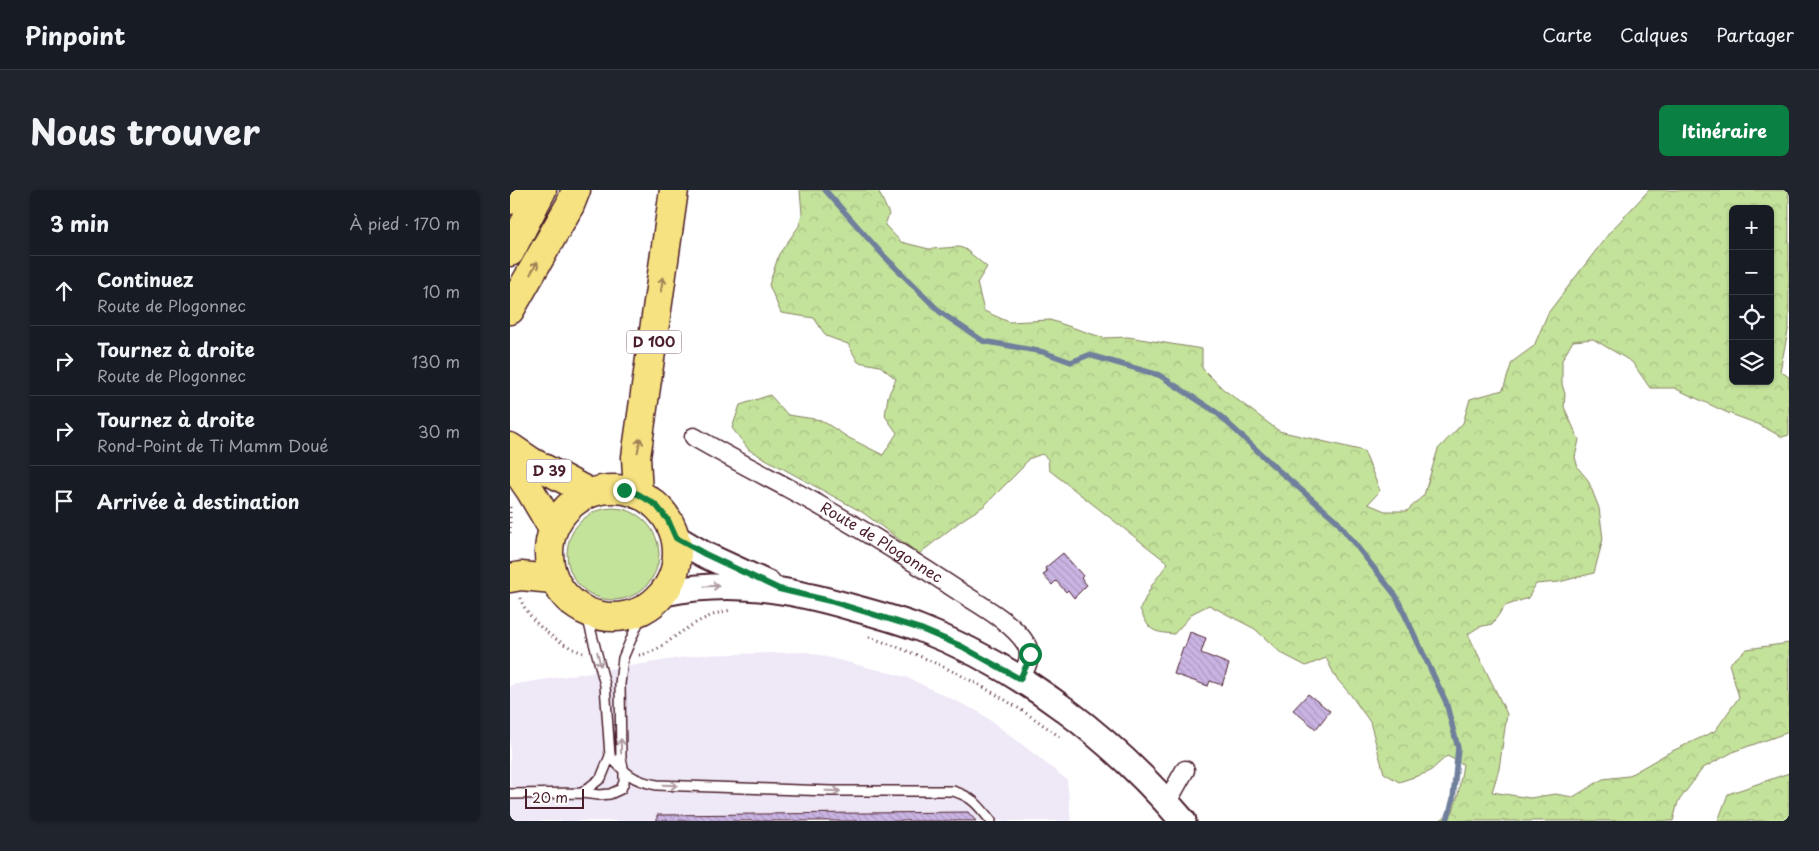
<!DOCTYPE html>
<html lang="fr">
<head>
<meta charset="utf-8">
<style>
	:root { --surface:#171b24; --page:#20242c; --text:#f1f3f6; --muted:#9ea1a6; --line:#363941; --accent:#0b8043 }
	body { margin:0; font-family:"Playpen Sans",sans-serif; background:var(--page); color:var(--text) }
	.controls { position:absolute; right:15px; top:15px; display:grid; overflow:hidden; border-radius:8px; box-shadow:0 1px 4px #0004 }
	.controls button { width:45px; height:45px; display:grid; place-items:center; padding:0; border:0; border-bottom:1px solid var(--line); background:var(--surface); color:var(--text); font:25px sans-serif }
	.scale { position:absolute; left:15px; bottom:12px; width:59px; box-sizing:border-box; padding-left:5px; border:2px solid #4a1f2b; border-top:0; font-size:14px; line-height:18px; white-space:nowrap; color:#4a1f2b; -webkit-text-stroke:4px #fff; paint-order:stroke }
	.stop { position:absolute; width:15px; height:15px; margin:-11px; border:4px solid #0b8043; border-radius:50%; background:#fff }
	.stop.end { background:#0b8043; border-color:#fff; box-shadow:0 1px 5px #0008 }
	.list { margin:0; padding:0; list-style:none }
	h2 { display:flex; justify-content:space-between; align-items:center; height:65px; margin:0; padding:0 20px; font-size:21px }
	h2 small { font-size:16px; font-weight:400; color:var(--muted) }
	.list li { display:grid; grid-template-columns:32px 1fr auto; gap:15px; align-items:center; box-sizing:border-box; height:70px; padding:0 20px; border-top:1px solid var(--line) }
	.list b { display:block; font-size:19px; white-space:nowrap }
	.list p { margin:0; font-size:16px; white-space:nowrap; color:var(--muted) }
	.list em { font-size:16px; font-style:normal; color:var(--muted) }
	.icon { flex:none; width:28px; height:28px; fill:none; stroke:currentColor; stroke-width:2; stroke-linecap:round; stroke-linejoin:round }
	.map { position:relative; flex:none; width:1279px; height:631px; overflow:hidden; border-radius:8px }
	header { display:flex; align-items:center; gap:30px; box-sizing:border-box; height:70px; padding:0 25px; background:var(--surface); border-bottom:1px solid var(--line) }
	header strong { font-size:24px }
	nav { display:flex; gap:28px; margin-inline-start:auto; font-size:18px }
	.intro { display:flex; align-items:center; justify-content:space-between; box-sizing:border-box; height:120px; padding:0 30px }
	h1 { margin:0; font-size:35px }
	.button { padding:12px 22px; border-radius:8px; background:var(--accent); color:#fff; font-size:18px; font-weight:700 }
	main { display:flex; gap:30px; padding:0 30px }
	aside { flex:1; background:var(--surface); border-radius:8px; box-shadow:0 1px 4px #0004 }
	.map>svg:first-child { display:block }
</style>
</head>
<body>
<header>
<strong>Pinpoint</strong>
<nav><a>Carte</a><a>Calques</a><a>Partager</a></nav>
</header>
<div class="intro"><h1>Nous trouver</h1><a class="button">Itinéraire</a></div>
<main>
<aside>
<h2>3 min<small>À pied · 170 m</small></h2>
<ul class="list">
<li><svg class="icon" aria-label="ahead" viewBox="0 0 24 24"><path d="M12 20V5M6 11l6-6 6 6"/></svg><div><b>Continuez</b><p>Route de Plogonnec</p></div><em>10 m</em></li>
<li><svg class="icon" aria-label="right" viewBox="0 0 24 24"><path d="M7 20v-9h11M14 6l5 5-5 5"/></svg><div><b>Tournez à droite</b><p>Route de Plogonnec</p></div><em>130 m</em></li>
<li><svg class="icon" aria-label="right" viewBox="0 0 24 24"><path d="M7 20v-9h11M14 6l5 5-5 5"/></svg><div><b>Tournez à droite</b><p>Rond-Point de Ti Mamm Doué</p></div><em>30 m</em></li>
<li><svg class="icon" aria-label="arrive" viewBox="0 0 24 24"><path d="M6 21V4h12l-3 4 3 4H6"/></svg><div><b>Arrivée à destination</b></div></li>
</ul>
</aside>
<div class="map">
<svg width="1279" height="631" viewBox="0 0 1279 631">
	<defs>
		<pattern id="forest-crowns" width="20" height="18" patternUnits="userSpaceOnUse" patternTransform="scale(1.25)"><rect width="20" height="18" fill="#c3e29a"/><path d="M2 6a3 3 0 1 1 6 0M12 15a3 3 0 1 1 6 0" fill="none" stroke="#a9c185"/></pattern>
		<pattern id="building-back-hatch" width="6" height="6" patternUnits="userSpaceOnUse" patternTransform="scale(1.25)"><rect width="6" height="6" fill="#c9b4e3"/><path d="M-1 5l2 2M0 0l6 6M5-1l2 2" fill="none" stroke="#ae9ac3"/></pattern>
	</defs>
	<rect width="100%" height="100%" fill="#fff"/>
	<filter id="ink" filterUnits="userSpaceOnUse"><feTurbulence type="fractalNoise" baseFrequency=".02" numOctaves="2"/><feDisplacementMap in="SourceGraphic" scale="10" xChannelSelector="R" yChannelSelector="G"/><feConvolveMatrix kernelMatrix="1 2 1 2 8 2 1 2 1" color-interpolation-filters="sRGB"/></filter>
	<g filter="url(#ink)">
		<path fill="#efe8f7" d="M 297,462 L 396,487 L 469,522 L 509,552 L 557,590 L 561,631 L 0,631 L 0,495 L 189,465 Z"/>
		<path fill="#c3e29a" stroke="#868062" d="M57 364a46 46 0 1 1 92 0a46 46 0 1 1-92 0Z"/>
		<path fill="url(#forest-crowns)" stroke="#868062" fill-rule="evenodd" d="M 290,0 L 368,0 L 379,24 L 375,35 L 391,52 L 419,59 L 449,57 L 455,59 L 477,77 L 467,93 L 474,121 L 499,132 L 540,130 L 594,148 L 618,147 L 692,159 L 692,178 L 713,199 L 769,241 L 854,261 L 870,301 L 858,314 L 875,321 L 897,321 L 914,305 L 928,259 L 953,233 L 960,209 L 993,200 L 1002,172 L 1024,156 L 1038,123 L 1100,42 L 1139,0 L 1279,0 L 1279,136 L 1270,181 L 1279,187 L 1279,245 L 1272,247 L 1248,234 L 1218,223 L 1164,198 L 1140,198 L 1122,172 L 1083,149 L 1063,151 L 1052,170 L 1052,194 L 1055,204 L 1054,217 L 1069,250 L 1065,267 L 1068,278 L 1078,290 L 1089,318 L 1093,349 L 1084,383 L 1049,392 L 1026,394 L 1018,408 L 995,416 L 982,434 L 969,437 L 958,444 L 997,524 L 989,579 L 982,602 L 1020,608 L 1045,604 L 1063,607 L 1093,589 L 1118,586 L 1158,563 L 1205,541 L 1229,507 L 1219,474 L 1237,459 L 1279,453 L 1279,542 L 1225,561 L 1193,578 L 1168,612 L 1163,631 L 929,631 L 943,621 L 948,605 L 953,574 L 937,566 L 919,582 L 889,592 L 874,583 L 860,532 L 840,504 L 826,488 L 816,468 L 796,476 L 771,463 L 745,439 L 699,415 L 683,423 L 664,444 C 642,442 639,441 630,419 L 642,395 L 658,373 L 539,280 L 538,269 L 532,264 L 518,269 L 512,278 L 474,316 L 452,330 L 409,364 L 352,322 L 239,260 L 222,238 L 230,215 L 260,205 L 278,225 L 311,230 L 339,248 L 373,265 L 387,243 L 375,226 L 378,206 L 386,189 L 370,176 L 348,172 L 338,154 L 316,146 L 304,128 L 271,123 L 259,95 L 269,64 L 289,36 L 292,24 ZM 1223,19 L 1260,19 L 1260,191 L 1223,191 Z
			M 1279,583 L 1279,631 L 1208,631 L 1218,604 Z"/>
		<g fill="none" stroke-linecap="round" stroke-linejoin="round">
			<path stroke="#6f7f9b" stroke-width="5.5" d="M 315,0 L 373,65 L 430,122 L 473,151 L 533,162 L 561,172 L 579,165 L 649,185 L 706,222 L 767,279 L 826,330 L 886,406 L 936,512 L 948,558 L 943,609 L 937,631"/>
		</g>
		<path fill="url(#building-back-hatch)" stroke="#4a1f2b" d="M 553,363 L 573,386 L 571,388 L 577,395 L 564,408 L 558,400 L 556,402 L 546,391 L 542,395 L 533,385 L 537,382 L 535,378 Z
			M 680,442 L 696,448 L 691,463 L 719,474 L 712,495 L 700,491 L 698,496 L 664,484 L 673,457 L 675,457 Z
			M 798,504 L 820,521 L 806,539 L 783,520 Z
			M 458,622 L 466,631 L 147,631 L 147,625 Z"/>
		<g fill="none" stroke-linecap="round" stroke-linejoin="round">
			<defs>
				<path id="lane" d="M 100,566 C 115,583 123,591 147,595 L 321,601 L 443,601 C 463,607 468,615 481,631
					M 72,603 L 91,588 L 100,566 L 95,495 L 76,422
					M 0,604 L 72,603 L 89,605 L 100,604 L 111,599 L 114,592 L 114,582 L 111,568 L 110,494 L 113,468 L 128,433 L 140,416"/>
				<g id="street">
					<path id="s1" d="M 184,247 C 215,265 246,281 278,298 C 336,329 392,364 447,400 C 468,414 503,432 516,454 C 523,467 516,477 510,489"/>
					<path d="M 657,612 L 675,580"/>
				</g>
				<path id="secondary" d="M 166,348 L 195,365 L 258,394
					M 154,403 C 221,389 279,399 344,418 C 366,424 388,430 409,438 C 511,477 603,549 673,631"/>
				<path id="primary" d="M 0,257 L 22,272 L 80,303
					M 0,271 L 20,300 L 43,339
					M39 363a64 64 0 1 1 128 0a64 64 0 1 1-128 0Z"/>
				<path id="highway" d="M 0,10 L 5,0
					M 0,62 L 32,0
					M 0,120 L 60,15 L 66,0
					M 128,304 L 126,267 L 164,0
					M 0,388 L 11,386 L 43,389"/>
			</defs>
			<use href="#lane" stroke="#4a1f2b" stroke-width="12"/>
			<use href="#street" stroke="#4a1f2b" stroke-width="21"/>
			<use href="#secondary" stroke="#4a1f2b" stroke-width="29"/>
			<use href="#primary" stroke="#4a1f2b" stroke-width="31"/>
			<use href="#highway" stroke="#4a1f2b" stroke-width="31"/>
			<path stroke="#4a1f2b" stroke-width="3" stroke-dasharray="1 4" stroke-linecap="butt" d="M 0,317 L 0,347
				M 10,408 C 20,434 49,454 73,463
				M 359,447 C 428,470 491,503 550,547
				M 129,465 C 146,463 160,450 174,440 C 188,431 204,423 221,420"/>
			<use href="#lane" stroke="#fff" stroke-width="9"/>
			<use href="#street" stroke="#fff" stroke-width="18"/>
			<use href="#secondary" stroke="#fff" stroke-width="25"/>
			<use href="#primary" stroke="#f6e281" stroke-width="28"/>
			<use href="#highway" stroke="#f6e281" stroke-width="28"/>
		</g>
		<defs><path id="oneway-shaft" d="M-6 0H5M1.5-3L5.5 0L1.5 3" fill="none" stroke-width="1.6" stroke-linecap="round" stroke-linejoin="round" transform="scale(1.25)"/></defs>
		<g stroke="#a08056">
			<use href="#oneway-shaft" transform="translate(24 78) rotate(-60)"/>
			<use href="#oneway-shaft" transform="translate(152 94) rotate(-82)"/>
			<use href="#oneway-shaft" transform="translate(129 255) rotate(-79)"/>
		</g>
		<g stroke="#ae9aa0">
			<use href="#oneway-shaft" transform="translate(202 396) rotate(-3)"/>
			<use href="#oneway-shaft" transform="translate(89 469) rotate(76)"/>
			<use href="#oneway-shaft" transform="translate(111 556) rotate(-91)"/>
			<use href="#oneway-shaft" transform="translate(160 595) rotate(2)"/>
			<use href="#oneway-shaft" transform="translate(323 601) rotate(1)"/>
		</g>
	</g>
	<g fill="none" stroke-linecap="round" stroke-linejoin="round" filter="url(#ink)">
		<path stroke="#0b8043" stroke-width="6" d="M 114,300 L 128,304 L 146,315 L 158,330 L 166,348 L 195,364 L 269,399 L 320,411 L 411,439 L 451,456 L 510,489 L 518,472 L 520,464"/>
	</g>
	<g text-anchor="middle" stroke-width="4.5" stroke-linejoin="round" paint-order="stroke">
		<g fill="#fff" stroke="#80626b" stroke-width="1">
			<rect x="116.5" y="140.5" width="55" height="23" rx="4"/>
			<rect x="16.5" y="269.5" width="45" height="23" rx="4"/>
		</g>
		<g font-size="14" font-weight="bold" fill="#4a1f2b">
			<text x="144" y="157">D 100</text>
			<text x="39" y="286">D 39</text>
		</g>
		<g font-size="15" fill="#4a1f2b" stroke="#fff">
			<text dy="5" stroke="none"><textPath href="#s1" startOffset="215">Route de Plogonnec</textPath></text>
		</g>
	</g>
</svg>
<div class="controls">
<button>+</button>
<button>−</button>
<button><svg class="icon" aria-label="locate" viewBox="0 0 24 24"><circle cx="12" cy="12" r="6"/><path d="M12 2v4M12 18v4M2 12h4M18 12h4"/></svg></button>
<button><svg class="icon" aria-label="layers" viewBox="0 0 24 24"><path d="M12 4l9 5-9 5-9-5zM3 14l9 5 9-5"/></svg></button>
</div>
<div class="scale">20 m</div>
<div class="stop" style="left:520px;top:464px"></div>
<div class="stop end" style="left:114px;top:300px"></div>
</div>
</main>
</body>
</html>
